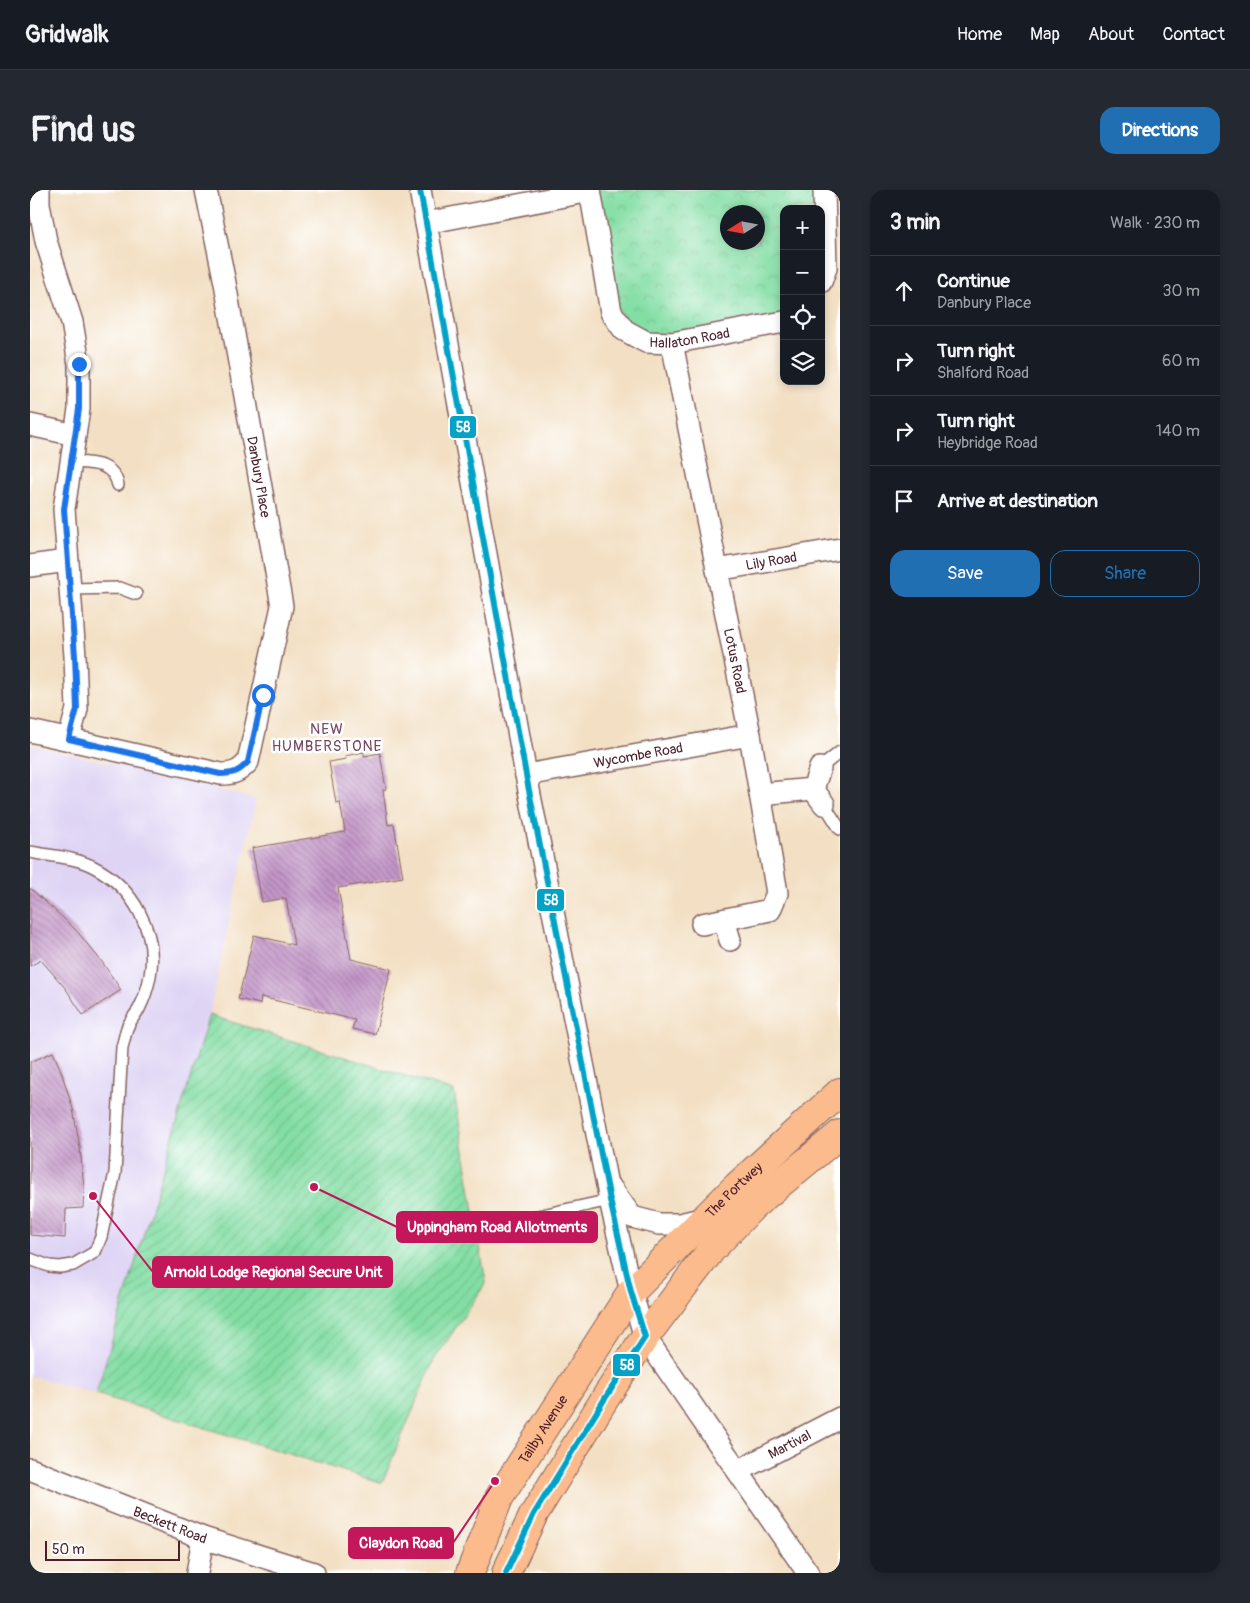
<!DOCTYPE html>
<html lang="en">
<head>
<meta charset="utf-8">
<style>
	:root { --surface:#171b24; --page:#242831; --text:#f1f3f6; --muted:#9ea1a6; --line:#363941; --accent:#1f6fb2 }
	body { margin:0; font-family:Pangolin,sans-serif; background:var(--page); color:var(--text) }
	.controls { position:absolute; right:15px; top:15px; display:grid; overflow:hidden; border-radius:10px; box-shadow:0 2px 8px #0003 }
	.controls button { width:45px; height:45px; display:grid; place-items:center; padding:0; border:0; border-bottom:1px solid var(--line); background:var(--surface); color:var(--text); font:25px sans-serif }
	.compass { position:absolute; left:690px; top:15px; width:45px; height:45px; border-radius:50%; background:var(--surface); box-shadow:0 2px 8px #0003; rotate:259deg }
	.scale { position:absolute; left:15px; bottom:12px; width:135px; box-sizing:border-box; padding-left:5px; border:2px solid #4a1f2b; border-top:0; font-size:14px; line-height:18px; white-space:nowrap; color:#4a1f2b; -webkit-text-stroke:4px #fff; paint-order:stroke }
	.stop { position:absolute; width:15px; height:15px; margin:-11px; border:4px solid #1a73e8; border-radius:50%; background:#fff }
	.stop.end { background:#1a73e8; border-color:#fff; box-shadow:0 1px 5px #0008 }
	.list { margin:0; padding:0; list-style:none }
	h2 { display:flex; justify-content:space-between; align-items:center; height:65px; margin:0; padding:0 20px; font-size:21px }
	h2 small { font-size:16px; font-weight:400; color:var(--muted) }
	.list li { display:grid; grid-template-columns:32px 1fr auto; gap:15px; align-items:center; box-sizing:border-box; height:70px; padding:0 20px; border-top:1px solid var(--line) }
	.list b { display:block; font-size:19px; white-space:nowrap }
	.list p { margin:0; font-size:16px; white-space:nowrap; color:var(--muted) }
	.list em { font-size:16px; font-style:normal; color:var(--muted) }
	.actions { display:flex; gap:10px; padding:15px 20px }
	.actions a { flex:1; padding:11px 0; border:1px solid var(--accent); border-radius:15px; text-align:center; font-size:18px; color:var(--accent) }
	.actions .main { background:var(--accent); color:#fff }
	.icon { flex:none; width:28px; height:28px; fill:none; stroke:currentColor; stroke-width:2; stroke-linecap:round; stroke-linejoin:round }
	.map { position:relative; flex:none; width:810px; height:1383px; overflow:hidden; border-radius:15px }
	header { display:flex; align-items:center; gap:30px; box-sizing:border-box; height:70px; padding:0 25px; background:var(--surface); border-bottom:1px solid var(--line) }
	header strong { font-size:24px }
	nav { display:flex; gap:28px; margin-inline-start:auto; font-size:18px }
	.intro { display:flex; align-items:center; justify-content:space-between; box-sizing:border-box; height:120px; padding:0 30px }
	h1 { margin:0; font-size:35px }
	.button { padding:12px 22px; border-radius:15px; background:var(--accent); color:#fff; font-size:18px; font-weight:700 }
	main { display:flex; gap:30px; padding:0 30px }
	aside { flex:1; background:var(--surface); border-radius:15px; box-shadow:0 2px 8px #0003 }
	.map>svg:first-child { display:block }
</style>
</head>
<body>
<header>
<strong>Gridwalk</strong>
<nav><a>Home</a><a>Map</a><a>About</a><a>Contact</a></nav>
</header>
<div class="intro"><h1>Find us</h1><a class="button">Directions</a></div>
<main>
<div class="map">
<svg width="810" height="1383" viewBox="0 0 810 1383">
	<defs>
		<pattern id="park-crowns" width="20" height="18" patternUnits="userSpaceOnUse" patternTransform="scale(1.25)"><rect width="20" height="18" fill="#83dea4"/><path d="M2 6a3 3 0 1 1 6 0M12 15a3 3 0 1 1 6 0" fill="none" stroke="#73be8d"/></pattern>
		<pattern id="garden-furrows" width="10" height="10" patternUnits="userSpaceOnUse" patternTransform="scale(1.25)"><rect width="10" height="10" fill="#83dea4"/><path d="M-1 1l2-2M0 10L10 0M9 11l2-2" fill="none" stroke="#73be8d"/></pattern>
		<pattern id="building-back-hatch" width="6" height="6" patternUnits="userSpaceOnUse" patternTransform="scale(1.25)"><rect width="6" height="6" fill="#c396c8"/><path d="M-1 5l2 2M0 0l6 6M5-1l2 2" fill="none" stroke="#a07aa3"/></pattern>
	</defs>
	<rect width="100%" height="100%" fill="#fff"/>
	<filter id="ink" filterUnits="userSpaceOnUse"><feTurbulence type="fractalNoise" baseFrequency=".02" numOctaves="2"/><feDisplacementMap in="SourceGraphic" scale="10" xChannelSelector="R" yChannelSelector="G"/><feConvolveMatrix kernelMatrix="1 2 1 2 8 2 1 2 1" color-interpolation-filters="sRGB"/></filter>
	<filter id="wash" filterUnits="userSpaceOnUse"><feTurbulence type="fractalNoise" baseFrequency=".0096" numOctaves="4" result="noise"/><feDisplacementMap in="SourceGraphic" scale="20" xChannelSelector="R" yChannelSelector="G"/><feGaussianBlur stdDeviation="1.12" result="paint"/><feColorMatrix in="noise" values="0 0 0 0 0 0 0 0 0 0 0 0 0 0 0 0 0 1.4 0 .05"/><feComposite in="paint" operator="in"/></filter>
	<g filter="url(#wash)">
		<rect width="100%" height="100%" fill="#f3e0c4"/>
		<path fill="#dfd4f4" d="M 0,555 L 111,580 L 226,609 L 179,825 L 66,1204 L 0,1186 Z"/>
		<path fill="url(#park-crowns)" stroke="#667e68" fill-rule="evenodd" d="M 565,0 L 788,0 L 788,19 L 754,19 L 754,126 L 617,147 L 587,120 ZM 698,22 L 728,22 L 728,52 L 698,52 Z"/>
		<path fill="url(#garden-furrows)" stroke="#667e68" d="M 179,825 L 424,901 L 456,1093 L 404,1170 L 352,1293 L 66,1204 Z"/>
		<g id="blocks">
			<path fill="url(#building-back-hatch)" d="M 334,562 L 334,566 L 350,563 L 356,599 L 353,600 L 358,635 L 364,634 L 373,687 L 308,698 L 321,769 L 361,779 L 345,844 L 322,839 L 325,830 L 231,807 L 230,814 L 208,809 L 224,745 L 264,755 L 256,708 L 232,712 L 222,658 L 315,642 L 310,612 L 306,613 L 299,572 L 316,569 L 315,566 Z
				M 0,698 L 45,739 L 72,772 L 91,800 L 53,825 L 36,799 L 11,770 L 0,776 Z
				M 23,862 L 31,881 L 43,919 L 50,958 L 54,997 L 53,1018 L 36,1019 L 35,1048 L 0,1045 L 0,872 Z"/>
		</g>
	</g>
	<g filter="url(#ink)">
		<use href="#blocks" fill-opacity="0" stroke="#856361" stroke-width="1"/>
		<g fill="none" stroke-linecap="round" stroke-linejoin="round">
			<defs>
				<path id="lane" d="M 42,272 C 61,273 83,272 88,295
					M 39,399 L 90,398 L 106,404
					M 790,578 L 810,562
					M 794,614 L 810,639
					M 0,662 C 21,666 45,667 64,677 C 103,697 128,742 120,786 C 118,797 114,809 109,819 C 105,825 100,831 97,838 C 95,844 94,851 92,857 L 85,983 L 71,1047 L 65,1062 L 43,1075 L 30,1077 L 19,1076 L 0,1069
					M 436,1042 L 580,1010"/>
				<g id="street">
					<path d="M 9,0 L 9,14 L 16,51 L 42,132 L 49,174 L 49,219 L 34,319 L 45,466 L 47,519 L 39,549"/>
					<path d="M 390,0 L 496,585 L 580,1010 L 601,1102 L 615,1147 L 778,1383"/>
					<path id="s1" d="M 560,0 L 581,122 L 594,140 L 616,152 L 642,153 L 754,132"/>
					<path d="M 396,33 L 560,1"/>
					<path d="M 791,92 L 796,78 L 794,0"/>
					<path id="s2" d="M 642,153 L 720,545 L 747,703 L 740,720 L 672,734"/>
					<path d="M 0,235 L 45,245"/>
					<path d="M 0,376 L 37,371"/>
					<path id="s3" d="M 687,380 L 810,359"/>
					<path d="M 0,541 L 191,584 C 203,584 209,582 218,572 L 252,416 L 195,93 L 176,0"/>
					<path d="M 790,578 L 783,599 L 794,614"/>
					<path id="s4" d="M 496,585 L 720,545"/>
					<path d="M 730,604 L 783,599"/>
					<path d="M 694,730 L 700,750"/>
					<path d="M 581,998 L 602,1027 L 629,1034 L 650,1034 L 675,1028"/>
					<path id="s5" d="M 0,1279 L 173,1348 L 284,1383"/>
					<path id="s6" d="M 708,1281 L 810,1228"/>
					<path d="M 167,1383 L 173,1348"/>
				</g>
				<g id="highway">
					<path id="s7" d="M 440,1383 L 469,1308 L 601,1102 L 707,996 L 810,902"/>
					<path d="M 476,1383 L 504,1324 L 574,1210 L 615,1147 L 682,1059 L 723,1016 L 810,944"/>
				</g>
			</defs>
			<use href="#lane" stroke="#856361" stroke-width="14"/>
			<use href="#street" stroke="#856361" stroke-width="24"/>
			<use href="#highway" stroke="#856361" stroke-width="30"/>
			<use href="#lane" stroke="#fff" stroke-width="11"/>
			<use href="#street" stroke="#fff" stroke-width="21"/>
			<use href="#highway" stroke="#fbbb8c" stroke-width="28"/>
			<defs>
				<path id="bus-1" d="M 390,0 L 496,585 L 580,1010 L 601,1102 L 615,1147 L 574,1210 L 504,1324 L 476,1383"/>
			</defs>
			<use href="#bus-1" stroke="#fff" stroke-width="10"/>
			<use href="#bus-1" stroke="#04a2c6" stroke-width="6"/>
		</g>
	</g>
	<g fill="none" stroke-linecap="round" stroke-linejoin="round" filter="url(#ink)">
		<path stroke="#1a73e8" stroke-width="6" d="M 49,174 L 49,219 L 34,319 L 45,466 L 47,519 L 39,549 L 190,584 C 203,584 209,582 218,572 L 233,505"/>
	</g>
	<g text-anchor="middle" stroke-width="5" stroke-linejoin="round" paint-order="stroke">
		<g font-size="14" fill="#4a1f2b" stroke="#fff">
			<text dy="5" stroke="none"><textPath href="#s1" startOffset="215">Hallaton Road</textPath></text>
			<text transform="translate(229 287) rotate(80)" y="5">Danbury Place</text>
			<text dy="5" stroke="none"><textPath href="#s3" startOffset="55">Lily Road</textPath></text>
			<text dy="5" stroke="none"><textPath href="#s2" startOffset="324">Lotus Road</textPath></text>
			<text dy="5" stroke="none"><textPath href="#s4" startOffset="114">Wycombe Road</textPath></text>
			<text dy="5" stroke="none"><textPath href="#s7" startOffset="470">The Portwey</textPath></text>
			<text dy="5" stroke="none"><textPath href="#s7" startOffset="162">Tailby Avenue</textPath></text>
			<text dy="5" stroke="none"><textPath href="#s6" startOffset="58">Martival</textPath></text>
			<text dy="5" stroke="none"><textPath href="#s5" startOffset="151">Beckett Road</textPath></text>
		</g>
		<g font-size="15" letter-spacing="1" fill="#744962" stroke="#fff">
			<text x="297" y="544">NEW<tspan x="297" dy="17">HUMBERSTONE</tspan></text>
		</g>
	</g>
	<path fill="none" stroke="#c2185b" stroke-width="2" d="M284 997L367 1037M63 1006L123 1082M465 1291L423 1353"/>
	<g fill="#c2185b" stroke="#fff" stroke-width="2">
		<circle cx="284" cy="997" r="5"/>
		<circle cx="63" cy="1006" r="5"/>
		<circle cx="465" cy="1291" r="5"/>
	</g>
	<g fill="#c2185b" stroke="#c2185b" stroke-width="2">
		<rect x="367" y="1022" width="200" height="30" rx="5"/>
		<rect x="123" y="1067" width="239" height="30" rx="5"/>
		<rect x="319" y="1338" width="104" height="30" rx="5"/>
	</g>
	<g font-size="15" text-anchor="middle" font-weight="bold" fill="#fff">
		<text x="467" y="1042">Uppingham Road Allotments</text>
		<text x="243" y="1087">Arnold Lodge Regional Secure Unit</text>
		<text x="371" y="1358">Claydon Road</text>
	</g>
	<g stroke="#fff" stroke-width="2">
		<rect x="419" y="225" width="28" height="24" rx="5" fill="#04a2c6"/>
		<rect x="506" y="698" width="29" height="24" rx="5" fill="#04a2c6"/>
		<rect x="582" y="1163" width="29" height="24" rx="5" fill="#04a2c6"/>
	</g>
	<g font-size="14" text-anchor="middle" font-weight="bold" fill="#fff">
		<text x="433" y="242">58</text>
		<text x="521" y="715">58</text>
		<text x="597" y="1180">58</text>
	</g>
</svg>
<div class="controls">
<button>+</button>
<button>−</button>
<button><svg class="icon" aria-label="locate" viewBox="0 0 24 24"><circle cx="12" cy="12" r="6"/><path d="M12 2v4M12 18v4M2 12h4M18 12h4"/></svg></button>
<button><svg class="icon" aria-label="layers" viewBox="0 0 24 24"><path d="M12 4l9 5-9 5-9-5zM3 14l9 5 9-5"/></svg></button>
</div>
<svg class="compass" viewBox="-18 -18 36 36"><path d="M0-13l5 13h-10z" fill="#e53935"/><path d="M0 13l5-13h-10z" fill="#9ea1a6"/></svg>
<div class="scale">50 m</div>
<div class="stop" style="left:233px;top:505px"></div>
<div class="stop end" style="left:49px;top:174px"></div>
</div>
<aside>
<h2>3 min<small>Walk · 230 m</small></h2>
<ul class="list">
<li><svg class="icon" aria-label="ahead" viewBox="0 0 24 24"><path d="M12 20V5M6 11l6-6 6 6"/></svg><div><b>Continue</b><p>Danbury Place</p></div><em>30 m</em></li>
<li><svg class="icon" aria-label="right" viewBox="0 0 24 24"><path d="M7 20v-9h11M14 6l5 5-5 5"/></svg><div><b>Turn right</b><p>Shalford Road</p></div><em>60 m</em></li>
<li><svg class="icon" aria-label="right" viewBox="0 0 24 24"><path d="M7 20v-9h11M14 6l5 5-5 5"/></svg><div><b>Turn right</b><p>Heybridge Road</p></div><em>140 m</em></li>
<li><svg class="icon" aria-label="arrive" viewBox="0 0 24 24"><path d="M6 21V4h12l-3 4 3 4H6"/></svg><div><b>Arrive at destination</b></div></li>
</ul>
<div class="actions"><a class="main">Save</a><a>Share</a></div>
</aside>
</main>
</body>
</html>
